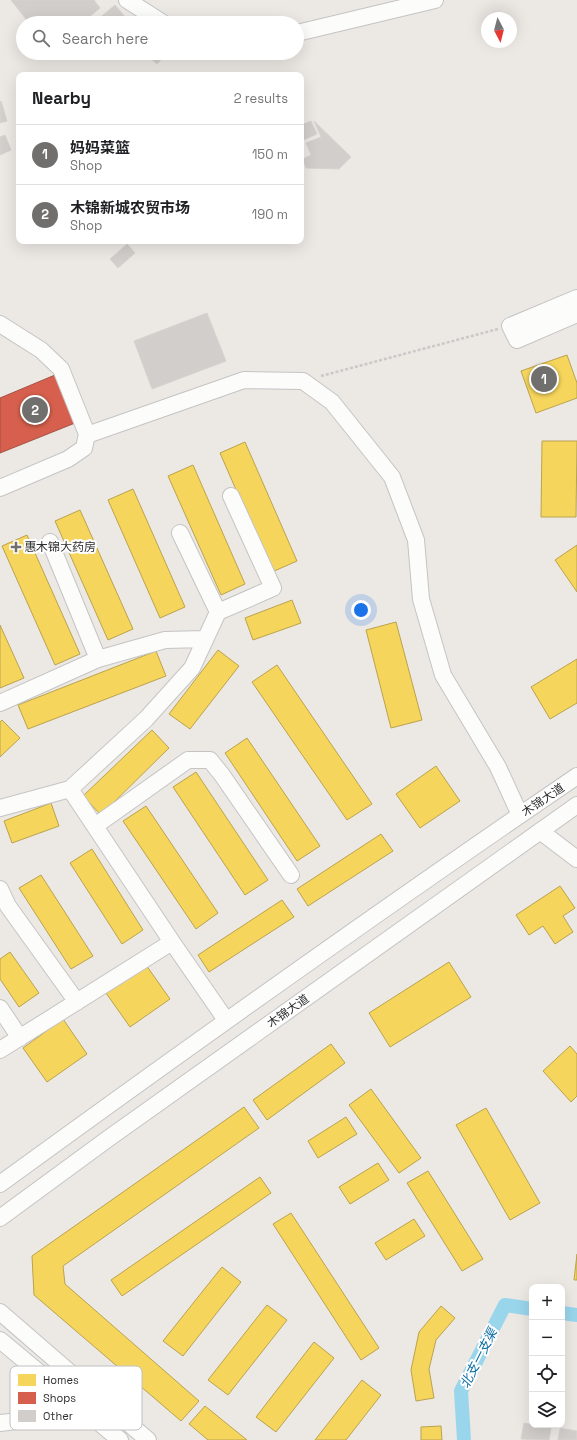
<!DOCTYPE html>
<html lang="en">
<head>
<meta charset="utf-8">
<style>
	:root { --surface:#fff; --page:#f2f2f2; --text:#202124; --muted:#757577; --line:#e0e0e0; --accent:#706f6e }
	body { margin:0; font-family:"Space Grotesk","Noto Sans SC",sans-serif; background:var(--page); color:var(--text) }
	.controls { position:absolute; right:12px; bottom:12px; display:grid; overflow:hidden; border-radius:8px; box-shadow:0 4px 16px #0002 }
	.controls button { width:36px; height:36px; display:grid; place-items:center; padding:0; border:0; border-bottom:1px solid var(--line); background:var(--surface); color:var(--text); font:20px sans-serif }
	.compass { position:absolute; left:481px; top:12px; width:36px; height:36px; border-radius:50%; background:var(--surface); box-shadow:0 4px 16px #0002; rotate:173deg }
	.you { position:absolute; left:361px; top:610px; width:14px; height:14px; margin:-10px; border:3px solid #fff; border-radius:50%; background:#1a73e8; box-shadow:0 0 0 6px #1a73e833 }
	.badge { display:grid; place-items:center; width:26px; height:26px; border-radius:50%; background:var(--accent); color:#fff; font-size:13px; font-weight:700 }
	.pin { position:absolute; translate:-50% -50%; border:2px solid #fff; box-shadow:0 1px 4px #0006 }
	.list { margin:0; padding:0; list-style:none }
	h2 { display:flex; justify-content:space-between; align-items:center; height:52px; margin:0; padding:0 16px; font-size:17px }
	h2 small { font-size:13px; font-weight:400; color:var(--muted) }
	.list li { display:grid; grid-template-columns:26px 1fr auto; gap:12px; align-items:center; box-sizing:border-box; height:60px; padding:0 16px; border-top:1px solid var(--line) }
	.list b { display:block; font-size:15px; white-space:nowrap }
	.list p { margin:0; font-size:13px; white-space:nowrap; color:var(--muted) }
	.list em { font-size:13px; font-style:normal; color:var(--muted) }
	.icon { flex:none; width:22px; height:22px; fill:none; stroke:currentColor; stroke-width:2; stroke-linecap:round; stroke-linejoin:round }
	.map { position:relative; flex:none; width:577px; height:1440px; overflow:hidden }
	.search { position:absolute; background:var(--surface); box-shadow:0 4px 16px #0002; left:16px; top:16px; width:288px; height:44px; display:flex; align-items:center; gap:10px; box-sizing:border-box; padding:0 14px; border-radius:22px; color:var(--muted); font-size:15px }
	.panel { position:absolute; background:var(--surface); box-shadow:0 4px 16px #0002; left:16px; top:72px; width:288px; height:172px; border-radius:8px }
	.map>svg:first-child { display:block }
</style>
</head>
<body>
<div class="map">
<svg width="577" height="1440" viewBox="0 0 577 1440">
	<rect width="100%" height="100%" fill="#ece8e4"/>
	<path fill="#f6d55c" stroke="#baa34e" d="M 567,355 L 577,383 L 577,398 L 536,413 L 521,371 Z
		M 542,441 L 577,441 L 576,517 L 541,517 Z
		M 245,442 L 297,561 L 272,572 L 220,453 Z
		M 193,465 L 245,584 L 221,595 L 168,476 Z
		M 133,489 L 185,607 L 160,618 L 108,500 Z
		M 80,510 L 133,629 L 108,640 L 55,521 Z
		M 27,535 L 80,654 L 55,665 L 2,546 Z
		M 577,545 L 577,592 L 555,560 Z
		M 292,600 L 301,623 L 253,640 L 245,618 Z
		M 396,622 L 422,720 L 391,728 L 366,630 Z
		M 0,625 L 24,678 L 0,688 Z
		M 218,650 L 239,666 L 190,729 L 169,714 Z
		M 156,651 L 166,676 L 28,729 L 18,705 Z
		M 577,659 L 577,703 L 550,719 L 531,687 Z
		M 277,665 L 372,804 L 347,820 L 252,682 Z
		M 2,720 L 20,738 L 0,757 L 0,722 Z
		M 152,730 L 169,748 L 101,815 L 83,796 Z
		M 247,738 L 320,846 L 297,861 L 225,753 Z
		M 436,766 L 460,801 L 420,828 L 396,794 Z
		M 196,772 L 268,880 L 245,895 L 173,787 Z
		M 51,803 L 59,826 L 12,843 L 4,821 Z
		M 146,806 L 218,913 L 196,929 L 123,821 Z
		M 381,834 L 393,851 L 308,906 L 297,889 Z
		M 92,849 L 143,930 L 122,944 L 70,863 Z
		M 41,875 L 93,956 L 71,969 L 19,888 Z
		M 560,886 L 575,908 L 563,916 L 573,932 L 555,944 L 543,926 L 529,935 L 516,915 Z
		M 282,900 L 294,917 L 209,972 L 198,955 Z
		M 10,952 L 39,993 L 19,1007 L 0,979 L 0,959 Z
		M 449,962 L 471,997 L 390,1047 L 369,1013 Z
		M 146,965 L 170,999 L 130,1027 L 106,993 Z
		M 63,1019 L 87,1054 L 47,1082 L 23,1048 Z
		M 331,1044 L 345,1063 L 267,1120 L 253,1100 Z
		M 570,1046 L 577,1054 L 577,1096 L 571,1102 L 543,1071 Z
		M 371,1089 L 421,1158 L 399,1173 L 349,1105 Z
		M 244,1107 L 259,1128 L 63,1266 L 65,1284 L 199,1401 L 181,1421 L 34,1295 L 32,1256 Z
		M 486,1108 L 540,1203 L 510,1220 L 456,1125 Z
		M 346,1117 L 357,1134 L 318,1158 L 308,1141 Z
		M 378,1163 L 389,1180 L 350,1204 L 339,1187 Z
		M 428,1171 L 483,1259 L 462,1271 L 407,1183 Z
		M 260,1177 L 271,1193 L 122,1296 L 111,1280 Z
		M 291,1213 L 379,1348 L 361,1360 L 273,1224 Z
		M 414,1219 L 425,1236 L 386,1260 L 375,1243 Z
		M 577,1254 L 577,1280 L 574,1280 Z
		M 222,1267 L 241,1282 L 183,1356 L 163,1341 Z
		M 267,1305 L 287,1320 L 228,1395 L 208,1380 Z
		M 441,1306 L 455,1318 L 436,1340 L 429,1369 L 434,1398 L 416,1401 L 411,1370 L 419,1332 Z
		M 314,1342 L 334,1358 L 276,1432 L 256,1417 Z
		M 362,1380 L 381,1395 L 346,1440 L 315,1440 Z
		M 205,1406 L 247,1440 L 208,1440 L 189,1424 Z
		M 441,1426 L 442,1440 L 421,1440 L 421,1427 Z"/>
	<path fill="#d6604d" stroke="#a45144" d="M 55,375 L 75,423 L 0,453 L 0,398 Z"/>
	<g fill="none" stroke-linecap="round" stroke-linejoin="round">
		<path stroke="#99d6ec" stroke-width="14" d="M 562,1313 L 577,1315
			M 464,1440 L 461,1391 L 505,1305 L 532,1309"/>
	</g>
	<path fill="#d1cecb" stroke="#d7d4d0" d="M 11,0 L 94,0 L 100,8 L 82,23 L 29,23 Z
		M 115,5 L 130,23 L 98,23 L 96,21 Z
		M 151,53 L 167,53 L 157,64 L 148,56 Z
		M 1,101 L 7,121 L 0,123 L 0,102 Z
		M 311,121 L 317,134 L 301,141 L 301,125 Z
		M 314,121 L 351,157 L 339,169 L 306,168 L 303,159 L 311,155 L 306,143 L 321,137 Z
		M 5,135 L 11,150 L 0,155 L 0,137 Z
		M 127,244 L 135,253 L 118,268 L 110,259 Z
		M 207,313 L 226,361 L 152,389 L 134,341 Z
		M 524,1423 L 551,1428 L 549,1440 L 521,1439 Z
		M 560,1428 L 577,1431 L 577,1440 L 558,1440 Z"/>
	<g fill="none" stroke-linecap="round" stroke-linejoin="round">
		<defs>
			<path id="minor" d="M 127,0 L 163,23
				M 297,33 L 435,0
				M 577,298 L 510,326 L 517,340 L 577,314
				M 0,324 L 41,350 L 61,369 L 87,434 L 84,448 L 68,459 L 0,488
				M 87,435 L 244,380 L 303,381 L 332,402 L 392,477 L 416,540 L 421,599 L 443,675 L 498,767 L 520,815
				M 180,533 L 218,612
				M 50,542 L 98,659
				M 0,703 L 98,659 L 165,640 L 205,639
				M 0,808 L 70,789 L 146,719 L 192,668 L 218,612 L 273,588 L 231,496
				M 95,826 L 188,760 L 210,760 L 222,775 L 291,875
				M 540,831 L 577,859
				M 0,889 L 8,906 L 77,1002
				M 172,942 L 226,1020
				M 0,1008 L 20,1038
				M 0,1050 L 172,942 L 70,789
				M 0,1184 C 191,1045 382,909 577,776
				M 0,1218 L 109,1138 L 577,805
				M 0,1312 L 148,1440
				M 0,1340 L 120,1440
				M 0,1423 C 28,1420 52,1417 77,1404"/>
		</defs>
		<use href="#minor" stroke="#c5c4c5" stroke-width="18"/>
		<path stroke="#c9c9c8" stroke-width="2.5" stroke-dasharray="3 2" stroke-linecap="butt" d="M 321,376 L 498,329"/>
		<use href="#minor" stroke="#fcfcfb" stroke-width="16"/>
	</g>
	<path fill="#706f6e" stroke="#fff" stroke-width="1.5" d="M14 541h4v4h4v4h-4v4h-4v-4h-4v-4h4z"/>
	<g text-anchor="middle" stroke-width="4" stroke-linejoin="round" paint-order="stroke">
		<g font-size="12" fill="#2e2e2e" stroke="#fff" text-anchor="start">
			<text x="24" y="551">惠木锦大药房</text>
		</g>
		<g font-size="12" fill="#2e2e2e" stroke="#fff">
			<text transform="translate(543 800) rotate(-34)" y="4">木锦大道</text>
			<text transform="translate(288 1011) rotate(-35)" y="4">木锦大道</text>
		</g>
		<g font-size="13" font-style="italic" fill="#0d6fa3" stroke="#fff">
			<text transform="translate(478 1358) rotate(-63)" y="5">北支一支渠</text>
		</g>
	</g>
	<rect x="10" y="1366" width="132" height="64" rx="6" fill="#fff" stroke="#c0c0c0" stroke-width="1"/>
	<rect x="18" y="1374" width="18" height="12" fill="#f6d55c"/>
	<rect x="18" y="1392" width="18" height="12" fill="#d6604d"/>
	<rect x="18" y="1410" width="18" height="12" fill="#d1cecb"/>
	<g font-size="11" fill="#2e2e2e">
		<text x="43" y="1384">Homes</text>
		<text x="43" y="1402">Shops</text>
		<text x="43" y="1420">Other</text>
	</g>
</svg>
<div class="controls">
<button>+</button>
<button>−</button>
<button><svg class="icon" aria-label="locate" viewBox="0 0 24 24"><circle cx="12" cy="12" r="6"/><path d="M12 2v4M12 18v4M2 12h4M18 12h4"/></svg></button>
<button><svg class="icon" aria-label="layers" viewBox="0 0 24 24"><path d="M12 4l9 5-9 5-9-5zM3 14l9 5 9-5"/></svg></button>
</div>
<svg class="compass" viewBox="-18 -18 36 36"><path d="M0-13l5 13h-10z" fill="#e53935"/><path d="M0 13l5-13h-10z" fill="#757577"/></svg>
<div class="you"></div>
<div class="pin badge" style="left:544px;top:379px">1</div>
<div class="pin badge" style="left:35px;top:410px">2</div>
<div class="search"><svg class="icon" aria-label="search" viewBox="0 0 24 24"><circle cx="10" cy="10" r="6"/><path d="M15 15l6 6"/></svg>Search here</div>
<section class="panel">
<h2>Nearby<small>2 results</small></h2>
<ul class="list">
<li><span class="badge">1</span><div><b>妈妈菜篮</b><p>Shop</p></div><em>150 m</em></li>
<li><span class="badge">2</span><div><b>木锦新城农贸市场</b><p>Shop</p></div><em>190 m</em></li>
</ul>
</section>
</div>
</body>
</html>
